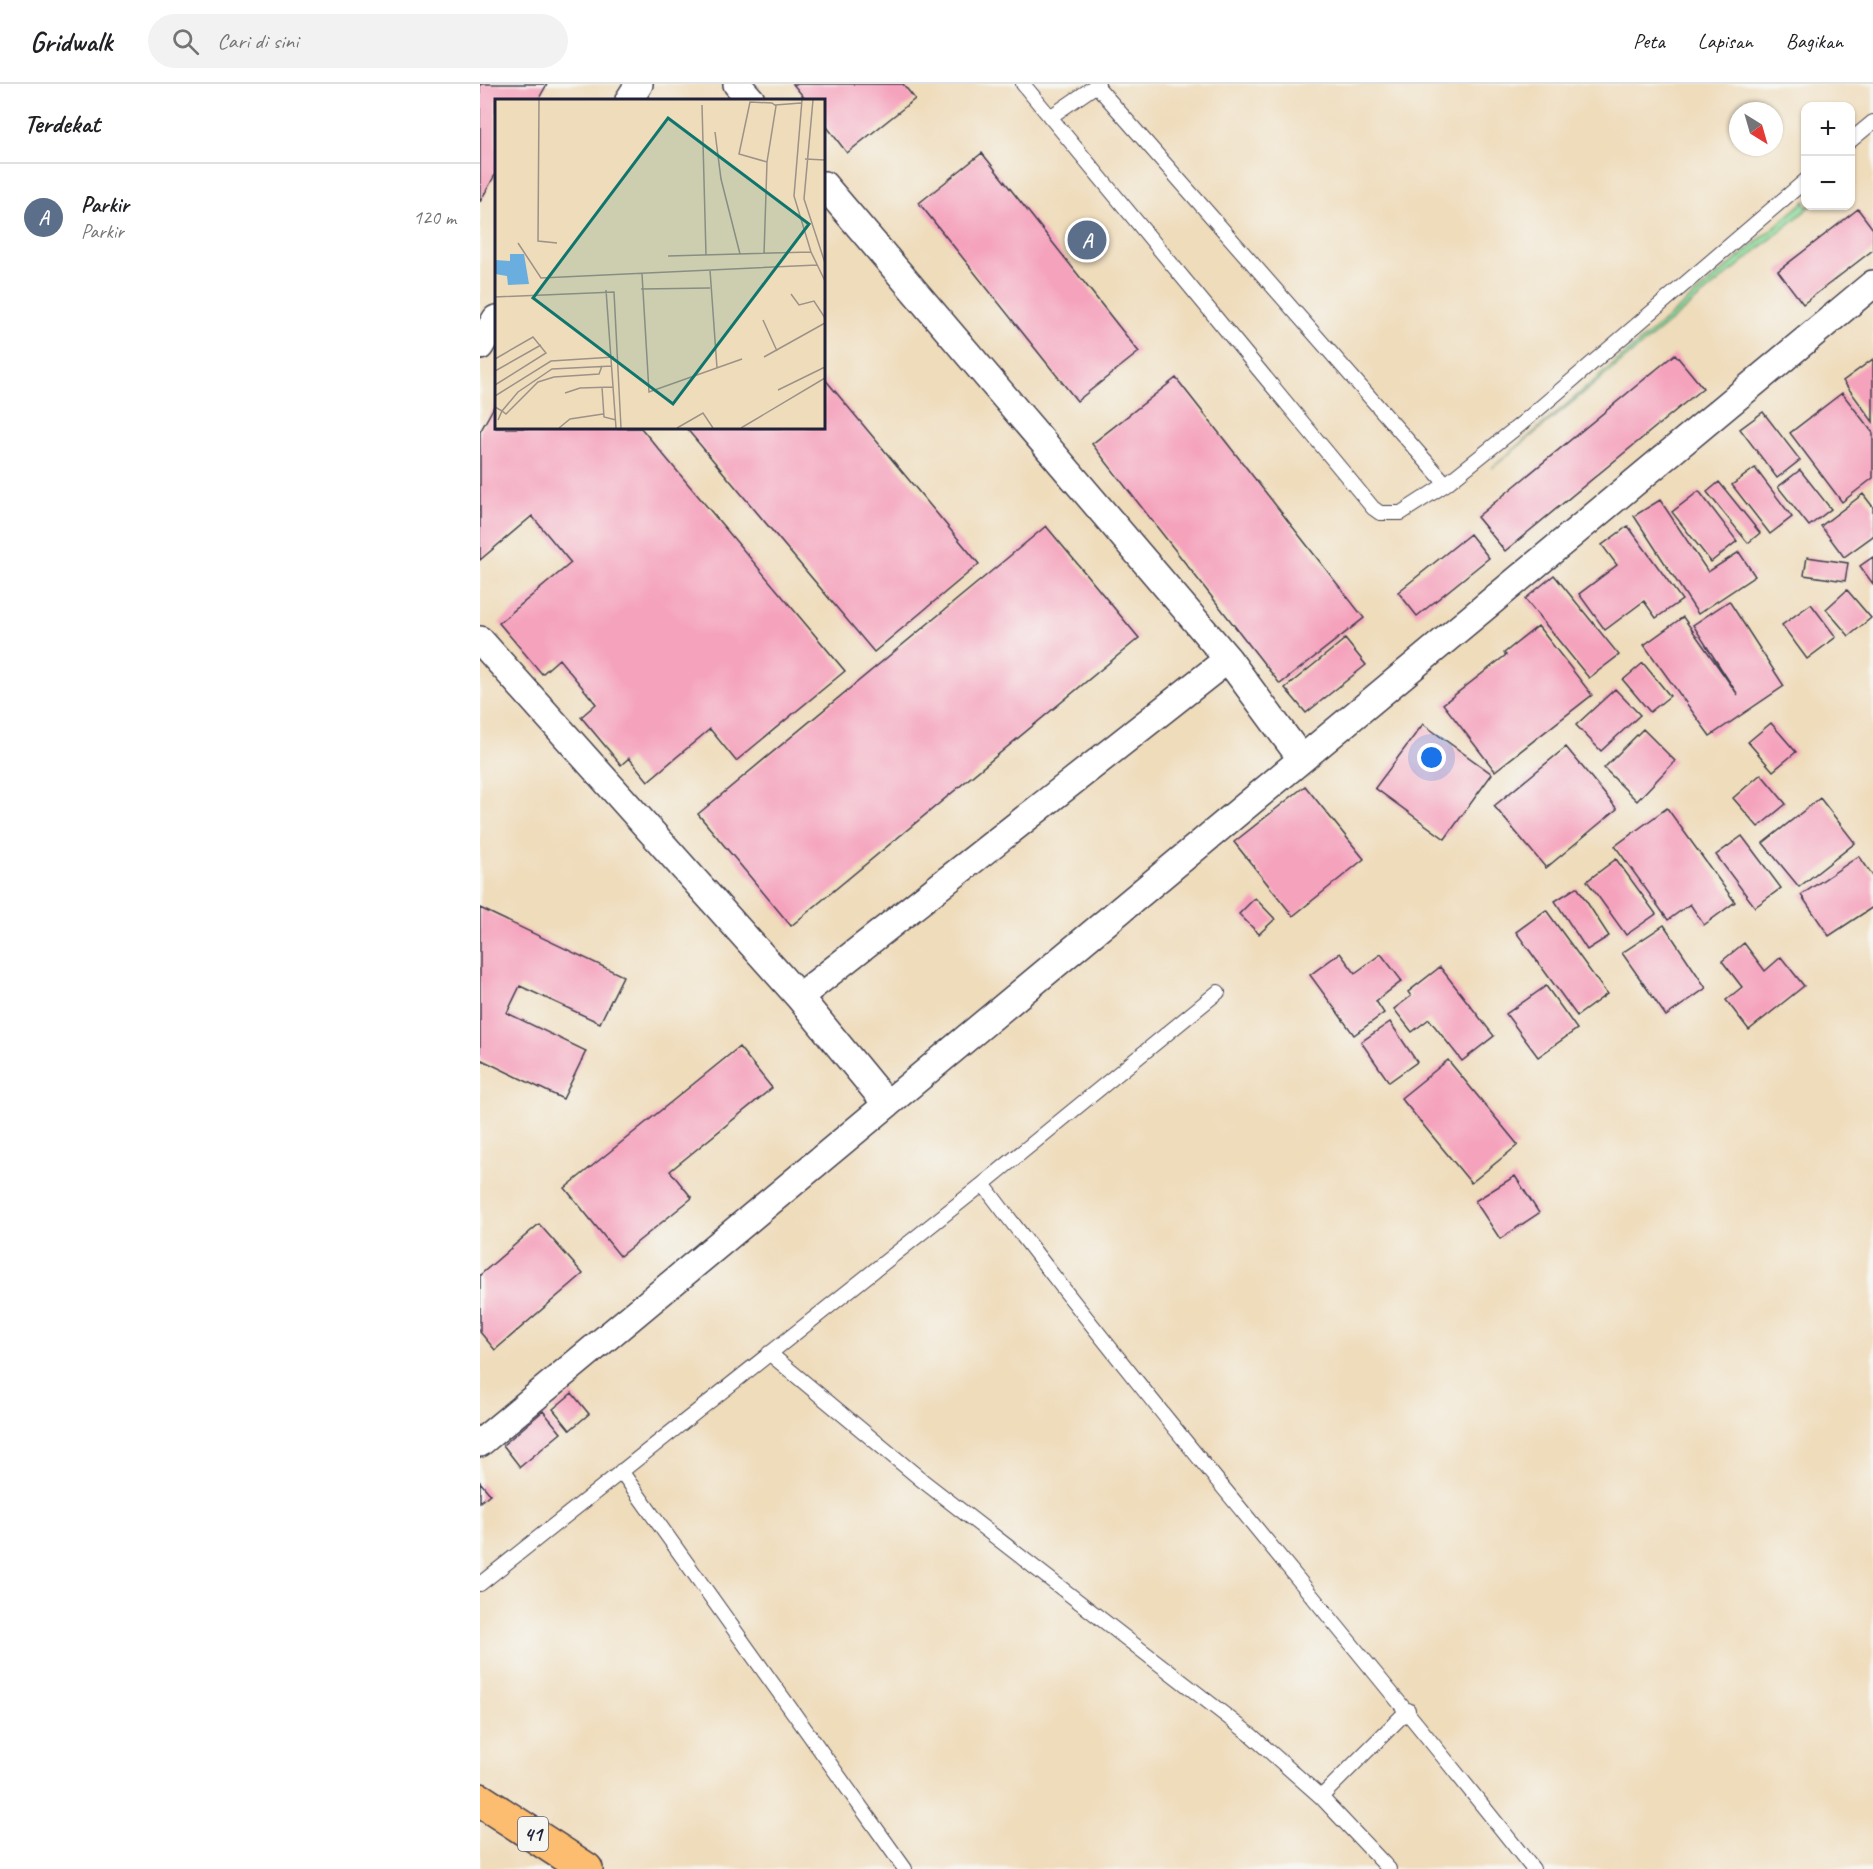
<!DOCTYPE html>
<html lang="id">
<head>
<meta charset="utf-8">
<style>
	:root { --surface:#fff; --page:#f2f2f2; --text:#202124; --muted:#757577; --line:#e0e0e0; --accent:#c8321e }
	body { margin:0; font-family:Caveat,sans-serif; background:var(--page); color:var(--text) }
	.controls { position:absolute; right:18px; top:18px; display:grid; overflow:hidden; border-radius:12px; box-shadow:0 2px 4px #0004 }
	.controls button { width:54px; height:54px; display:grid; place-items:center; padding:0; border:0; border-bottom:2px solid var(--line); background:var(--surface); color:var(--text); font:30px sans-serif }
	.compass { position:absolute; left:1249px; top:18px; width:54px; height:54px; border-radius:50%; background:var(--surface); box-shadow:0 2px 4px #0004; rotate:143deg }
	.you { position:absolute; left:952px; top:674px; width:21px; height:21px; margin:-15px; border:4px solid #fff; border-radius:50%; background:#1a73e8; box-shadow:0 0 0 9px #1a73e833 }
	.badge { display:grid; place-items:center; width:39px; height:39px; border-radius:50%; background:var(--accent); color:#fff; font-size:20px; font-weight:700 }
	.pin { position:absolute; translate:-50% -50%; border:3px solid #fff; box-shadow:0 2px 6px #0006 }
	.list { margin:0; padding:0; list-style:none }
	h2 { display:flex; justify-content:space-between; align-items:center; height:78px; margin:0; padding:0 24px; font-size:26px }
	h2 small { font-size:20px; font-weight:400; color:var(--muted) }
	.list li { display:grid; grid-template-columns:39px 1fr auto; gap:18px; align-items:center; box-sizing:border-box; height:108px; padding:0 24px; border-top:2px solid var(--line) }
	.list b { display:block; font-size:22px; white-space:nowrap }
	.list p { margin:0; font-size:20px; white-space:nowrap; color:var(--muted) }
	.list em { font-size:20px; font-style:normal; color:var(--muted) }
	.icon { flex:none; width:33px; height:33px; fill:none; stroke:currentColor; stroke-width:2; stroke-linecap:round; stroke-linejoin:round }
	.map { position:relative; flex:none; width:1393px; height:1785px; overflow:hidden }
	header { display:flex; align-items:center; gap:36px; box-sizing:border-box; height:84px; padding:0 30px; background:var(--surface); border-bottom:2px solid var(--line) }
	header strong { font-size:28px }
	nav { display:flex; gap:33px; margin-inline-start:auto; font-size:21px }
	.search { width:420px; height:54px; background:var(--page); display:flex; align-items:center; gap:15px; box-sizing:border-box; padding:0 21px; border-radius:33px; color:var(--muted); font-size:22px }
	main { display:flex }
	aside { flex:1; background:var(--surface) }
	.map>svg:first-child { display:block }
</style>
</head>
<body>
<header>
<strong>Gridwalk</strong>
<div class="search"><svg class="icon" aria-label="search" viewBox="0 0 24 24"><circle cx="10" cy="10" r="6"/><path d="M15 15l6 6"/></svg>Cari di sini</div>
<nav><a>Peta</a><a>Lapisan</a><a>Bagikan</a></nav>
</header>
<main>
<aside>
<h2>Terdekat<small></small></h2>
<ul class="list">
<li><span class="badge" style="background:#5c6f8a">A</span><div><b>Parkir</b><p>Parkir</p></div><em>120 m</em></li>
</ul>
</aside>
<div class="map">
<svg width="1393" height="1785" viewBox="0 0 1393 1785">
	<rect width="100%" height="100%" fill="#f6f6f2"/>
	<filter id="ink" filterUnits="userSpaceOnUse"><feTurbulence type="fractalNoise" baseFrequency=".0167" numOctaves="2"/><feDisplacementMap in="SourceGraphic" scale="12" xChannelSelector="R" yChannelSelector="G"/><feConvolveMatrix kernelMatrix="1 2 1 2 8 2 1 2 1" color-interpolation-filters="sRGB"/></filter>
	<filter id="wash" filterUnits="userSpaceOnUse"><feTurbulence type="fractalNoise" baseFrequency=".008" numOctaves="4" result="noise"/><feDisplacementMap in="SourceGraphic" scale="24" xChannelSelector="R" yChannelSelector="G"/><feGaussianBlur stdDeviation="1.35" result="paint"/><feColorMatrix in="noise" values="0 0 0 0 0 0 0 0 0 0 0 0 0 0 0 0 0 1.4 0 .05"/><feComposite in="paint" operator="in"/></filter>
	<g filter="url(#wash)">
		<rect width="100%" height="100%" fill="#efdcbb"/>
		<path fill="#8cda99" stroke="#577e6a" stroke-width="1.5" d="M 1325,117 L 1326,122 L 1331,122 L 1012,384 Z"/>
		<g id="blocks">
			<path fill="#f5a2bc" d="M 0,0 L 67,0 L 58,16 L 16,16 L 16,89 L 0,118 Z
				M 313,0 L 423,0 L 435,15 L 367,69 L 344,39 L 344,16 L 326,16 Z
				M 502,69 L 659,268 L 597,317 L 439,119 Z
				M 1378,125 L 1393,145 L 1393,166 L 1323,220 L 1298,187 Z
				M 1195,270 L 1223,304 L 1025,467 L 997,433 Z
				M 1393,275 L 1393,338 L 1363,297 Z
				M 344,294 L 499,480 L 394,568 L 206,344 L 344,344 Z
				M 696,294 L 884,534 L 800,600 L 612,360 Z
				M 1362,309 L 1393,349 L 1393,394 L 1362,418 L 1310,349 Z
				M 16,319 L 16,344 L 161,344 L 365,587 L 256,677 L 230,645 L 168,697 L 149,674 L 141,681 L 101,633 L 116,620 L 79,575 L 62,590 L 19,539 L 91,479 L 52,432 L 0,476 L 0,348 Z
				M 1283,328 L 1320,376 L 1297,394 L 1260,345 Z
				M 1275,384 L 1312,433 L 1290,450 L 1252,401 Z
				M 1320,386 L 1351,425 L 1329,442 L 1298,403 Z
				M 1239,398 L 1280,449 L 1268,459 L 1227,408 Z
				M 1219,407 L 1257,457 L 1231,478 L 1192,428 Z
				M 1383,410 L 1393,423 L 1393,452 L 1364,473 L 1341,442 Z
				M 1180,416 L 1228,488 L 1259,468 L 1275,492 L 1218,530 L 1154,432 Z
				M 566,442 L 659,554 L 311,842 L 218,730 Z
				M 1148,442 L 1202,516 L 1176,534 L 1164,517 L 1125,546 L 1099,510 L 1137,481 L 1122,461 Z
				M 990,450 L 1009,474 L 937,532 L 918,508 Z
				M 1327,473 L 1368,479 L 1365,497 L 1324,491 Z
				M 1393,473 L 1393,500 L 1380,482 Z
				M 1074,491 L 1139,571 L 1109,594 L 1045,515 Z
				M 1367,506 L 1391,534 L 1369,552 L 1346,525 Z
				M 1249,517 L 1304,602 L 1230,652 L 1164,561 L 1203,533 L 1258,611 L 1213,541 Z
				M 1331,520 L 1356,553 L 1327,575 L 1302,541 Z
				M 1058,542 L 1112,611 L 1015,687 L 963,620 L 1026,571 L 1024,569 Z
				M 865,555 L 886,581 L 826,629 L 805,604 Z
				M 1163,579 L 1190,612 L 1170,628 L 1143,596 Z
				M 1135,605 L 1160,631 L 1121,667 L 1096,641 Z
				M 1291,639 L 1316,668 L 1293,687 L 1268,658 Z
				M 943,640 L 1012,690 L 965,755 L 895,704 Z
				M 1163,645 L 1195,677 L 1157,717 L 1124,684 Z
				M 1086,663 L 1137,725 L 1066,784 L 1014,722 Z
				M 1281,690 L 1306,720 L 1278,743 L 1253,714 Z
				M 825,702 L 884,775 L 813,832 L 754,758 Z
				M 1340,714 L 1375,759 L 1319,803 L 1283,759 Z
				M 1187,724 L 1255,818 L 1224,841 L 1210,820 L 1188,836 L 1135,762 Z
				M 1262,752 L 1301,804 L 1275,823 L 1236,771 Z
				M 1379,772 L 1393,792 L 1393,823 L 1349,852 L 1321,811 Z
				M 1136,775 L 1176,830 L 1146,851 L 1107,797 Z
				M 1097,803 L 1129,852 L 1107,866 L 1075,817 Z
				M 775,814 L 795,835 L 779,850 L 759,830 Z
				M 0,824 L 143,892 L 120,939 L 40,902 L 27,929 L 106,967 L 83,1015 L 0,975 Z
				M 1066,826 L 1127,910 L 1097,932 L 1036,848 Z
				M 1184,841 L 1226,904 L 1186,932 L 1142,869 Z
				M 1264,859 L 1285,887 L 1301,873 L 1324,902 L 1269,946 L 1246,916 L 1262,903 L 1242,877 Z
				M 860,869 L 875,889 L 901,870 L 922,897 L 896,917 L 904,929 L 874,951 L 830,891 Z
				M 960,883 L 1014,952 L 982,977 L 949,935 L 932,948 L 914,925 L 931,912 L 928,908 Z
				M 1066,902 L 1097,945 L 1058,973 L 1026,930 Z
				M 910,938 L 937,978 L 909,998 L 881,958 Z
				M 259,963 L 292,1004 L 190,1087 L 212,1114 L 140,1172 L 85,1104 Z
				M 968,976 L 1038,1061 L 991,1099 L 921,1014 Z
				M 1035,1092 L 1059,1129 L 1020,1155 L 995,1117 Z
				M 59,1140 L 103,1190 L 15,1266 L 0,1248 L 0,1191 Z
				M 92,1309 L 109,1330 L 90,1346 L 73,1325 Z
				M 63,1327 L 81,1349 L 40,1383 L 23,1361 Z
				M 0,1398 L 10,1410 L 0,1418 Z"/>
		</g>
	</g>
	<g filter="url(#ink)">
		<use href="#blocks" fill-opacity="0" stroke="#413e4e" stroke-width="1.5"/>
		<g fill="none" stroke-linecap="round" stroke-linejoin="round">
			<defs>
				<path id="service" d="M 543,0 L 893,424 L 900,429 L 921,429 L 966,400 L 1041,340 L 1326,96
					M 615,0 L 966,400
					M 570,33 L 618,0
					M 1370,57 L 1393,38
					M 503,1100 C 679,1334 872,1555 1053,1785
					M 289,1269 L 443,1397 L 771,1651 L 841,1713 L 909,1785
					M 141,1387 L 425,1785
					M 0,1500 L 503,1100 L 738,908
					M 841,1713 L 928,1626"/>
				<path id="minor" d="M 257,0 L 271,16
					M 149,16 L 159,0
					M 344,101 L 748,575 L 821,674
					M 0,262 L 16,235
					M 0,556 L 319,913 L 406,1019
					M 319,913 L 748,575
					M 0,1359 L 1393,200"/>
				<path id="trunk" d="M 0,1716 L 106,1785"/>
			</defs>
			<use href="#service" stroke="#413e4e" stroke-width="16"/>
			<use href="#minor" stroke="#413e4e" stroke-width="30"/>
			<use href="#trunk" stroke="#413e4e" stroke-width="36"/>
			<use href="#service" stroke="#fff" stroke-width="14"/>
			<use href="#minor" stroke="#fff" stroke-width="27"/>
			<use href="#trunk" stroke="#fcbd6f" stroke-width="33"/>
		</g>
	</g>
	<g text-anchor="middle" stroke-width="6" stroke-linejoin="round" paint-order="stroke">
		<rect fill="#f6f6f2" stroke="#626272" stroke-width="1.5" x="38" y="1733" width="30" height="34" rx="4.5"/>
		<g font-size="20" font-weight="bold" fill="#22223b">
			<text x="53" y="1757">41</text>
		</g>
	</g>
	<g transform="translate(15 15)">
		<rect width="330" height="330" fill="#efdcbb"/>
		<path d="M 15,155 L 29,155 L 34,185 L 13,186 L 12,177 L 0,175 L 0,161 L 15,162 Z" fill="#6aaddf"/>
		<path fill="none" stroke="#9d9288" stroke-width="1.5" d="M 44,1 L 43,142 L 62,144M 307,1 L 299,97 L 316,153 L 330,182M 318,1 L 309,100 L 330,164M 207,6 L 211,156M 280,6 L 306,4M 220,33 L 226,80 L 245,155M 310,60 L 330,61M 23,144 L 46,179 L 322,166M 269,155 L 272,63 L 281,7 L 277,4 L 255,3 L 244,55 L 272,63M 173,157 L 316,153M 215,171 L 222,269M 147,175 L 154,293 L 247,260M 146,190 L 215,189M 111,191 L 121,329M 296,195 L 304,206 L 319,202 L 330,219M 0,198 L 119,193 L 126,329M 268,221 L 282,252M 269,258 L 330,224M 0,260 L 38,238 L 51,254 L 0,286M 0,272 L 46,246M 107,288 L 109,318 L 121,321M 283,291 L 330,268M 70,294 L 85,289 L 118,288M 0,297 L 56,262 L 119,258M 0,308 L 7,312 L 23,293 L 57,270 L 117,267M 3,321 L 7,312 L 11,315 L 43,283 L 59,278 L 104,275 L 107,267M 64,329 L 75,320 L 108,315M 182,329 L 208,314 L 218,329M 246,329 L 330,279"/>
		<path fill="#0f766e" fill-opacity="0.15" stroke="#0f766e" stroke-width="3" d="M 173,19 L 314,125 L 178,305 L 38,199 Z"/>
		<rect width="330" height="330" fill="none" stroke="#22223b" stroke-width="3"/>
	</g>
</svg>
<div class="controls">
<button>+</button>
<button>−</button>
</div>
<svg class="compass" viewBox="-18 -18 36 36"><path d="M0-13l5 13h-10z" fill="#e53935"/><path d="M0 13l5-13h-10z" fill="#757577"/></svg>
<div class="you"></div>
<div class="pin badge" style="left:607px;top:156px;background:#5c6f8a">A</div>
</div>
</main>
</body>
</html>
